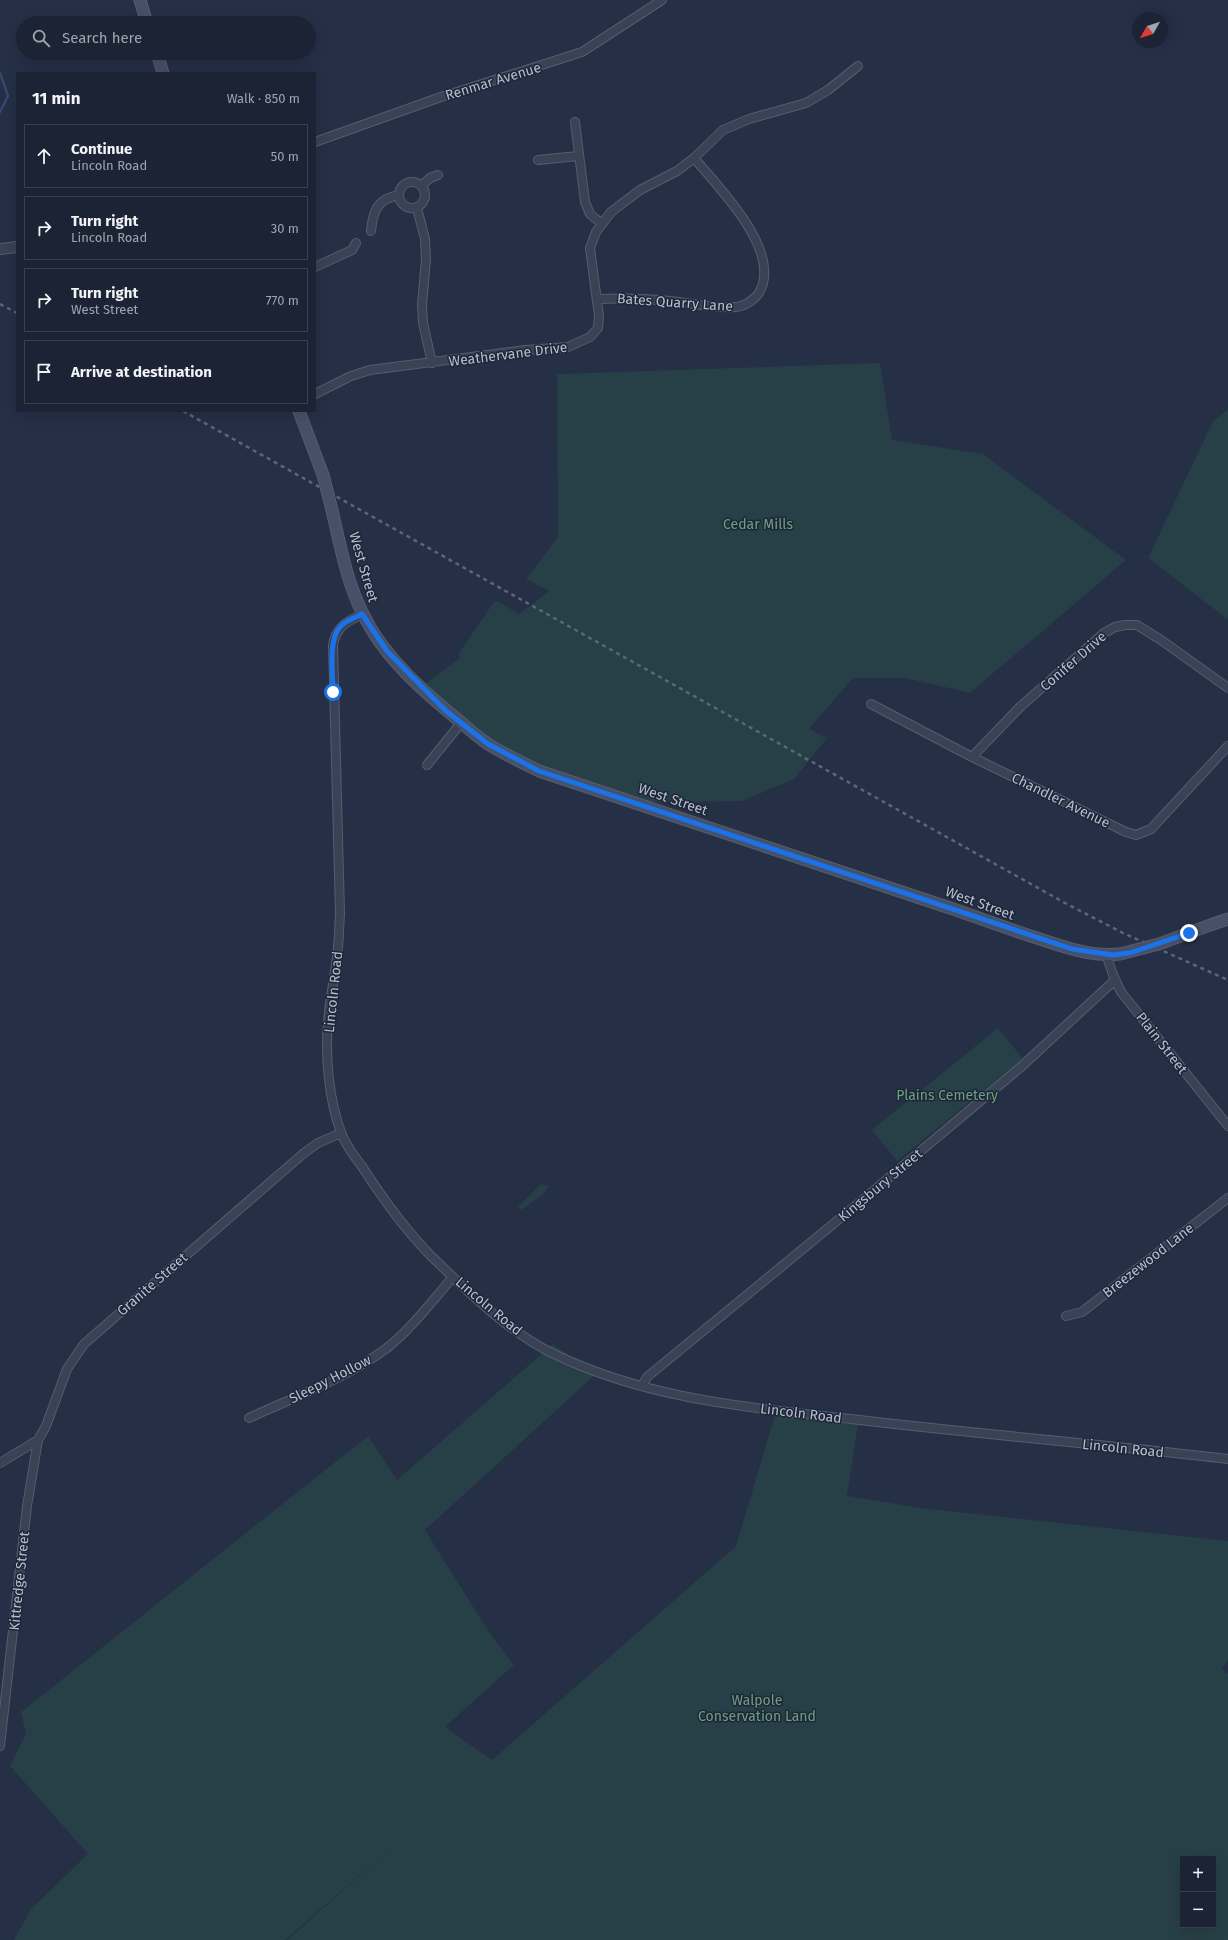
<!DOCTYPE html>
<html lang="en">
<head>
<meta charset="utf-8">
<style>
	:root { --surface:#1c2334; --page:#292f40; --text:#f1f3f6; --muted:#a0a4ac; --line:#3a404f }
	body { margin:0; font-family:"Fira Sans",sans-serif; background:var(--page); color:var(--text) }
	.controls { position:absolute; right:12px; bottom:12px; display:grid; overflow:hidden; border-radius:0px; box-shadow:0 4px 16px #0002 }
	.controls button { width:36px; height:36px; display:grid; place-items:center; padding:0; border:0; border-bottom:1px solid var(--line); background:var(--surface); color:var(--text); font:20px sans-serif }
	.compass { position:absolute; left:1132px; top:12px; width:36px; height:36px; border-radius:50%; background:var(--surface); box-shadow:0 4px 16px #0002; rotate:231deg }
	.stop { position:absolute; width:12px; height:12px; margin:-9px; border:3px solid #1a73e8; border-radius:50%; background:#fff }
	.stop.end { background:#1a73e8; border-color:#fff; box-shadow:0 1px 4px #0008 }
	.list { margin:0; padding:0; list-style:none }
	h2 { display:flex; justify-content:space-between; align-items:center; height:52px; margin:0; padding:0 16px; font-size:17px }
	h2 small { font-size:13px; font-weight:400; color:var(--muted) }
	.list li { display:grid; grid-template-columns:26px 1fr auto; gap:12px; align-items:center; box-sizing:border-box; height:64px; margin:0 8px 8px; padding:0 8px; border:1px solid var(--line); border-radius:0px }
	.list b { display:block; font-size:15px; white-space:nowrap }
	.list p { margin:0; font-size:13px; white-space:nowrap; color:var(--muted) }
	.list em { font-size:13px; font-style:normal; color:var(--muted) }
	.icon { flex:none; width:22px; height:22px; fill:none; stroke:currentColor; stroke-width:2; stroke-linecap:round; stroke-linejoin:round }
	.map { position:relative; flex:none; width:1228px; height:1940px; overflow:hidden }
	.search { position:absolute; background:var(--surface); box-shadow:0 4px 16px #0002; left:16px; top:16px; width:300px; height:44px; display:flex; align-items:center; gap:10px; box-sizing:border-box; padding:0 14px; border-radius:22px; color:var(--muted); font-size:15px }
	.panel { position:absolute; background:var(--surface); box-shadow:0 4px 16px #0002; left:16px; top:72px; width:300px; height:340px; border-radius:0px }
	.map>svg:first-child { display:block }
</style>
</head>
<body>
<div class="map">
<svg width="1228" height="1940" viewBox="0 0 1228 1940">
	<rect width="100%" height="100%" fill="#252f46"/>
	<path fill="#273f46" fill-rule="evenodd" d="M 880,363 L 892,440 L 983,454 L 1126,560 L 970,693 L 905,678 L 853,678 L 809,729 L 827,738 L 794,779 L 742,801 L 628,803 L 535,770 L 491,740 L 425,684 L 460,658 L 459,653 L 493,603 L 498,601 L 519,614 L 549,591 L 526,579 L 558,537 L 557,374 Z
		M 1228,409 L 1228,618 L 1227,619 L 1148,558 L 1213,421 Z
		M 998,1028 L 1023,1059 L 897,1161 L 872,1130 Z
		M 541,1184 L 550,1186 L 541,1196 L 521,1210 L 518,1207 Z
		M 553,1344 L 596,1374 L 425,1530 L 491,1635 L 514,1665 L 445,1727 L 492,1760 L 736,1546 L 776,1411 L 858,1424 L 847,1496 L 921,1508 L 1228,1541 L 1228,1660 L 1222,1669 L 1228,1673 L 1228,1940 L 287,1940 L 399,1841 L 285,1940 L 14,1940 L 31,1909 L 88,1854 L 10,1766 L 26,1734 L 21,1712 L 368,1436 L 397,1480 ZM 1183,1859 L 1213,1859 L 1213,1925 L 1183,1925 Z"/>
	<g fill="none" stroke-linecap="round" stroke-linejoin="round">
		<path stroke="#37486e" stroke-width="2.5" d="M 0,73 L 8,96 L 0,112"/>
		<defs>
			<path id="minor" d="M 575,122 L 585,202 L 590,214 L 602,224
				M 315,142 L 438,98 L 582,52 L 662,0
				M 538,160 L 578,156
				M399 195a13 13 0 1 1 26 0a13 13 0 1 1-26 0Z
				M 421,186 L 430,178 L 438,175
				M 417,208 L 425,239 L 426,259 L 422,305 L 423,323 L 432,363
				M 371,231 C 373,211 377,199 399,195
				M 315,267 L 352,250 L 356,243
				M 597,299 C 621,298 645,298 670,301 C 692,303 714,309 736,307 C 745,306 754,300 759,293 C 783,251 719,188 694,158
				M 315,394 L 351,376 L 370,370 L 525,350 L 568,347 L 590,337 L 598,328 L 599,316 L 590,248 L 596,232 L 611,212 L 640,190 L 677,171 L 694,158 L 723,130 L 749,119 L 806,103 L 828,90 L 858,66
				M 363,614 C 347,621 336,627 333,645 L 340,914 C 339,928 339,942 337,956 C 335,978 329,1001 328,1023 C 325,1056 329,1101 341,1132 C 345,1145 355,1157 363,1168 C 383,1199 404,1228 430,1255 C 467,1291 507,1331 554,1354 C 647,1399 750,1408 851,1419 C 976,1434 1102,1444 1228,1459
				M 871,704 L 972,757 L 1126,832 L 1136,835 L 1151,829 L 1228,746
				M 972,757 L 1020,707 L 1104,633 L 1115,627 L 1125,625 L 1137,625 L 1161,640 L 1228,688
				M 427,765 L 461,723
				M 1106,954 L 1113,975 L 1121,992 L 1228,1126
				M 1066,1316 L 1082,1312 L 1228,1198
				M 642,1386 L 647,1377 L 860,1202 L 1022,1066 L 1115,980
				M 249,1418 C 294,1397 347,1378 387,1348 C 412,1328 432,1301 453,1277
				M 0,1463 L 38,1440 L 46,1426 L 67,1369 L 84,1344 L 304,1153 L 318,1143 L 341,1133
				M 0,1746 L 27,1506 L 38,1440"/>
			<path id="tertiary" d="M 0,249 L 17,247"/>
			<path id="secondary" d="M 140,0 L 147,23
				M 157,53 L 163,73
				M 299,411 L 323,475
				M 329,498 C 339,537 345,579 363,614 C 384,658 425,693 462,723 C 472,732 482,741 493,747 C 508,756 523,763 539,771 L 950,908 C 979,918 1008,929 1037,938 C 1064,947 1091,957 1120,954
				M 1213,924 L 1228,919"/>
		</defs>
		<use href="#minor" stroke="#555d6f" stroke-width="10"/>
		<use href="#tertiary" stroke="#555d6f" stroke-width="12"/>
		<use href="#secondary" stroke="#555d6f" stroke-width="13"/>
		<use href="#minor" stroke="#3a4255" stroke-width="8"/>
		<use href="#tertiary" stroke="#3a4255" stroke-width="10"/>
		<use href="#secondary" stroke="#475068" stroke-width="11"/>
		<path stroke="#5b657c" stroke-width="2.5" stroke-dasharray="4 4" stroke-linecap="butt" d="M 0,304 L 17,313
			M 183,411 L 1065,903 L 1123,933 L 1228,980"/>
		<defs>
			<path id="secondary-bridge" d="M 323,475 L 329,498
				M 1120,954 L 1159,944 L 1213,924"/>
		</defs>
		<use href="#secondary-bridge" stroke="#555d6f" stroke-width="13" stroke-linecap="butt"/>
		<use href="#secondary-bridge" stroke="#475068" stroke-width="11"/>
	</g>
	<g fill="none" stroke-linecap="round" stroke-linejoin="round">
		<path stroke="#1a73e8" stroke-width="5" d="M 333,692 C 333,674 328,640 340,627 C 346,620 355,618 362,614 L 387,651 L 446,711 L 488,744 L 539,771 L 1072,949 L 1113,955 L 1130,953 L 1189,933"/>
	</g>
	<g text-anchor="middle" stroke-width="3" stroke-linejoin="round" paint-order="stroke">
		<g font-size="14" fill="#b7bece" stroke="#1e273a">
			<text transform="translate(493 81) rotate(-17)" y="5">Renmar Avenue</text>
			<text transform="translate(675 302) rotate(4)" y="5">Bates Quarry Lane</text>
			<text transform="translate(508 354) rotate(-7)" y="5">Weathervane Drive</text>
			<text transform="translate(364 567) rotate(74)" y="5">West Street</text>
			<text transform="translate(1073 661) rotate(-41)" y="5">Conifer Drive</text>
			<text transform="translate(673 799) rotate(19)" y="5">West Street</text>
			<text transform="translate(1061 800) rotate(26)" y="5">Chandler Avenue</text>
			<text transform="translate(980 903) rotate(20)" y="5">West Street</text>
			<text transform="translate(333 992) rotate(-84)" y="5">Lincoln Road</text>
			<text transform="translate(1162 1043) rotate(52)" y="5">Plain Street</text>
			<text transform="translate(880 1185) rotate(-40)" y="5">Kingsbury Street</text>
			<text transform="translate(1148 1260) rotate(-38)" y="5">Breezewood Lane</text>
			<text transform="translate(152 1284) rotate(-41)" y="5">Granite Street</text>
			<text transform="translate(489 1306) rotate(40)" y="5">Lincoln Road</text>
			<text transform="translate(330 1379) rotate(-27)" y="5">Sleepy Hollow</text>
			<text transform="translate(801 1413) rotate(7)" y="5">Lincoln Road</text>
			<text transform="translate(1123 1448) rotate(6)" y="5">Lincoln Road</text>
			<text transform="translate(19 1581) rotate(-84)" y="5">Kittredge Street</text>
		</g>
		<g font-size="14" fill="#6ca17e" stroke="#1e273a">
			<text x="758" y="529">Cedar Mills</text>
			<text x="947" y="1100">Plains Cemetery</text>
			<text x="757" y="1705">Walpole<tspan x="757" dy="16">Conservation Land</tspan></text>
		</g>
	</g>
</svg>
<div class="controls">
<button>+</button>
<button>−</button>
</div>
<svg class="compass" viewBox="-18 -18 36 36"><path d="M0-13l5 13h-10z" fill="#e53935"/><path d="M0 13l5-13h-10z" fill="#a0a4ac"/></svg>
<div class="stop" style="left:333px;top:692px"></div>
<div class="stop end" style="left:1189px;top:933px"></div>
<div class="search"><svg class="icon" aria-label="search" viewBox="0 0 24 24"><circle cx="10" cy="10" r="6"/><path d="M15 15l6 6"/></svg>Search here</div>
<section class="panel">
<h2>11 min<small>Walk · 850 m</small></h2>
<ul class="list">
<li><svg class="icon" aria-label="ahead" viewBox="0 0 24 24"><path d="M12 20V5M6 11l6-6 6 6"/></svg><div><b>Continue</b><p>Lincoln Road</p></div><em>50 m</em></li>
<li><svg class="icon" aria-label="right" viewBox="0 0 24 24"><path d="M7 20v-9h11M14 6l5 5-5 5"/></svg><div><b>Turn right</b><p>Lincoln Road</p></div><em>30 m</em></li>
<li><svg class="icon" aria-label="right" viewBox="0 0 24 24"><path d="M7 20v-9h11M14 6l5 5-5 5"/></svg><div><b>Turn right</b><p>West Street</p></div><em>770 m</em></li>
<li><svg class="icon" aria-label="arrive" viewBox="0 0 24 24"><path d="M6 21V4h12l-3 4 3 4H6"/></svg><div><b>Arrive at destination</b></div></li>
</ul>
</section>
</div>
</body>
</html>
